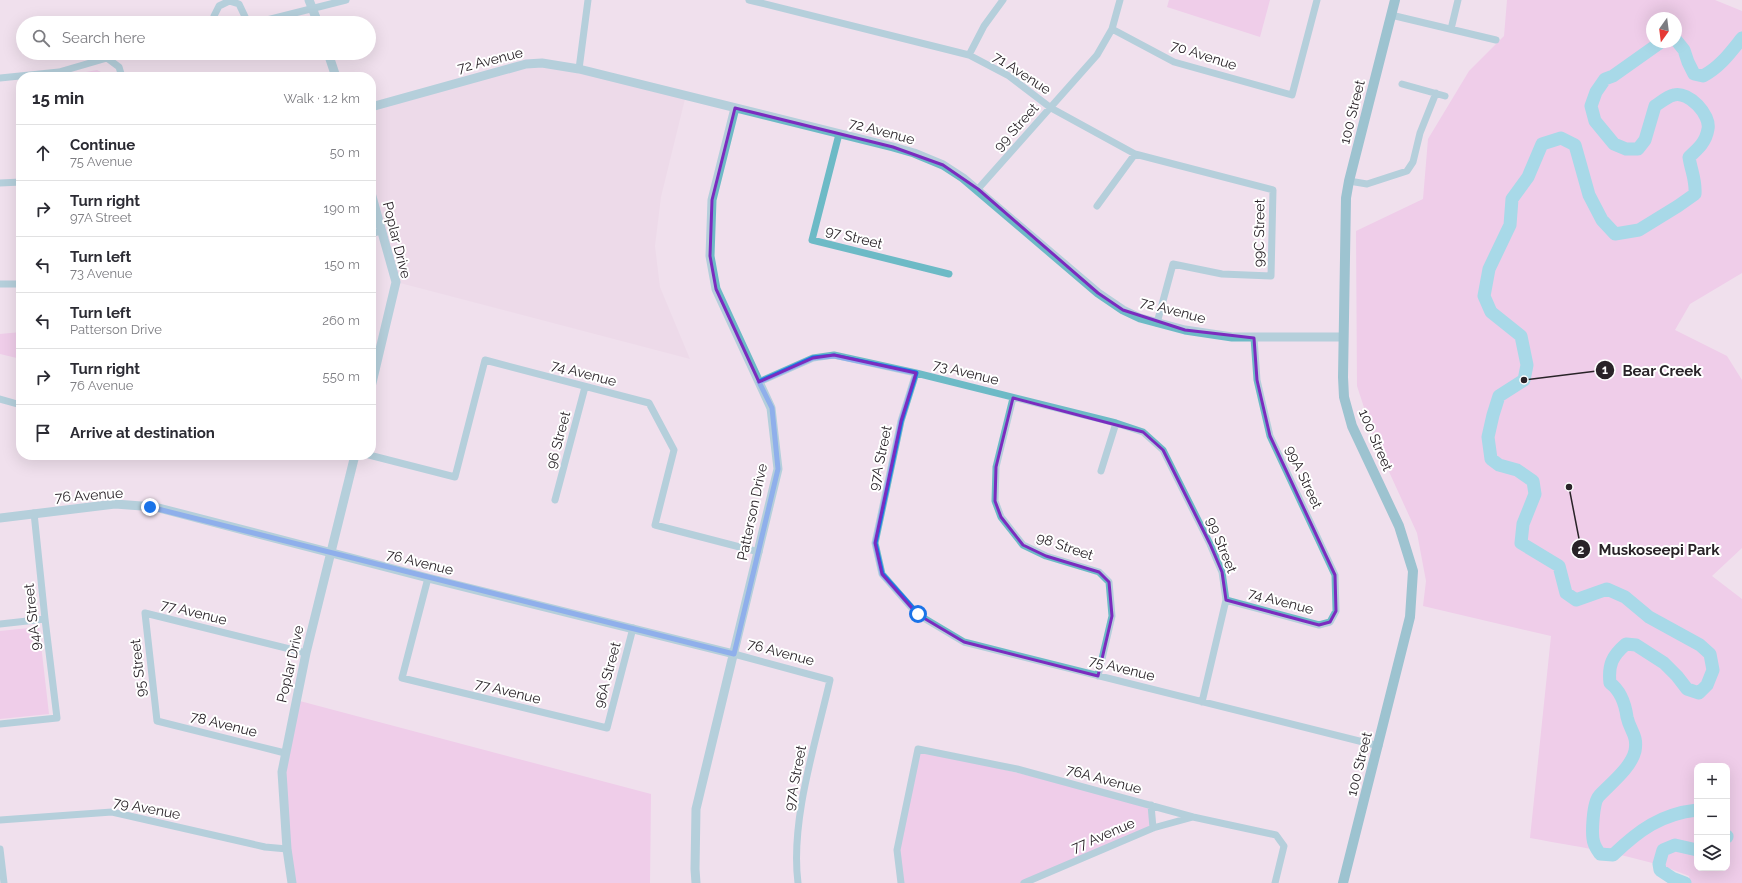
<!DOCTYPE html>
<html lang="en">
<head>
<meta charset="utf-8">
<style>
	:root { --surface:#fff; --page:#f7f7f7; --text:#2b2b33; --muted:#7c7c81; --line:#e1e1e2 }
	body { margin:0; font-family:Raleway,sans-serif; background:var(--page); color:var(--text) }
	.controls { position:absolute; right:12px; bottom:12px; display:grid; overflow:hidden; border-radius:8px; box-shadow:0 4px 16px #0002 }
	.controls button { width:36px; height:36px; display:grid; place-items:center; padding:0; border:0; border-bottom:1px solid var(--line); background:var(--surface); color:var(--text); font:20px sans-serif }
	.compass { position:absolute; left:1646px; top:12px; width:36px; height:36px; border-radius:50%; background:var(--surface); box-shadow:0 4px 16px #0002; rotate:194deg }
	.stop { position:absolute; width:12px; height:12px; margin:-9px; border:3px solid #1a73e8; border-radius:50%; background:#fff }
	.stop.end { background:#1a73e8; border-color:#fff; box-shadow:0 1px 4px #0008 }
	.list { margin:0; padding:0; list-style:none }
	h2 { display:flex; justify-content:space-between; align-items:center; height:52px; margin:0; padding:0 16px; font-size:17px }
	h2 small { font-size:13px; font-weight:400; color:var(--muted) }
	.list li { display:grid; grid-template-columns:26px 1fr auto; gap:12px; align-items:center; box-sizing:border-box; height:56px; padding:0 16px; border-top:1px solid var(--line) }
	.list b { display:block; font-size:15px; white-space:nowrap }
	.list p { margin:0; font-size:13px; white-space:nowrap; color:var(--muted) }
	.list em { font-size:13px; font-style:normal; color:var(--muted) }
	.icon { flex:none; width:22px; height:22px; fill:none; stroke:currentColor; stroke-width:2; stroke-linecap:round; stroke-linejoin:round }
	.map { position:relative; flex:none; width:1742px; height:883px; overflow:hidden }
	.search { position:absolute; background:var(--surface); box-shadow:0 4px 16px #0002; left:16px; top:16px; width:360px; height:44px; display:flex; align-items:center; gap:10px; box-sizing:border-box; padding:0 14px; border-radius:22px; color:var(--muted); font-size:15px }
	.panel { position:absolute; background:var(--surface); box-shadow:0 4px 16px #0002; left:16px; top:72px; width:360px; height:388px; border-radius:16px }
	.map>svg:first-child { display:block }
</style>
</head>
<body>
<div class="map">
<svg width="1742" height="883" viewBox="0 0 1742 883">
	<rect width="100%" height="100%" fill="#f0e0ed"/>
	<path fill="#e9d3e5" d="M 542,63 L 686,95 L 661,197 L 655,246 L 660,287 L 690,359 L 396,282 L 371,193 L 371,107 Z"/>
	<path fill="#edb5e5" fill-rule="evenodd" d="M 1169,0 L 1270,0 L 1260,37 L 1167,7 Z
		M 1507,0 L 1715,0 L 1742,11 L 1742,273 L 1690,304 L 1675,330 L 1727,356 L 1742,380 L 1742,548 L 1712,576 L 1742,599 L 1742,883 L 1690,883 L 1689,876 C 1639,855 1584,848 1530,838 L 1551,636 L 1423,606 L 1426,581 L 1417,533 L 1375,441 L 1357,386 L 1356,231 L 1423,199 L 1428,139 L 1469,71 L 1504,36 ZM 1652,18 L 1676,18 L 1676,42 L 1652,42 ZM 1697,766 L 1727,766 L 1727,868 L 1697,868 Z
		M 97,70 L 111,77 L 58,77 Z
		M 21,332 L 21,359 L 0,354 L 0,334 Z
		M 39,627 L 49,714 L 0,719 L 0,631 Z
		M 296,700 L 651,794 L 650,883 L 292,883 L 282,772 Z
		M 918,749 L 1151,805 L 1153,828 L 1024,883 L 901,883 L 897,850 Z"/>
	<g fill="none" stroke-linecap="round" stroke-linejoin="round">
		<path stroke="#50d0e2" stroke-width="13" d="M 1676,40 L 1684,50 L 1688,62 L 1694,74 L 1703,76 C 1720,67 1730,53 1742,38
			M 1661,42 L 1613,76 L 1605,79 L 1596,92 L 1591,106 L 1595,121 L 1614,144 L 1626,149 L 1638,149 L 1645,140 L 1655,106 C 1661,102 1668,96 1674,95 C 1689,91 1711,115 1708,129 C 1706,142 1698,149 1689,157 C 1691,171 1696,179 1695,194 L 1678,206 L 1639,230 L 1615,234 L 1602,220 L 1589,195 L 1575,145 L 1561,138 L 1542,144 L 1528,177 L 1512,199 L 1510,225 L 1489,269 L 1484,296 L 1491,312 L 1521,336 L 1527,365 L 1524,380 L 1499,396 L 1493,415 L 1488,437 L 1491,459 L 1499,465 L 1517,470 L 1533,481 L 1535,494 L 1523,524 L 1521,543 L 1559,566 L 1566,593 L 1576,600 L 1607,589 L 1625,597 L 1649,617 L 1700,645 L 1710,654 L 1713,670 L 1707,685 L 1699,693 L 1687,689 L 1677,676 L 1664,663 L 1636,645 L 1626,644 C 1612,656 1608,665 1610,683 C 1621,691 1625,703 1627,717 C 1630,731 1638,735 1635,751 C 1631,768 1610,784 1599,796 C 1593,802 1591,835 1594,843 C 1595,847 1598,851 1600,854 L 1613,855 C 1639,830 1661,814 1697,810
			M 1727,836 L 1727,837
			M 1685,883 L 1672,878 L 1660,870 L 1659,864 L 1663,850 L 1675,845 L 1697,850"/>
		<path stroke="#6dbac6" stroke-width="7" d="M 749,0 L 969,55 L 1009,76 L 1051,108 L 1135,154 L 1273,190 L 1271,276 L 1222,274 L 1173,264 L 1157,323
			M 1391,15 L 1496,40
			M 218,23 L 214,16 L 219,6 L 229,1 L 239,4 L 248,23
			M 255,23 L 346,0
			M 1112,29 L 1174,62 L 1292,95 L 1317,0
			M 1451,29 L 1458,0
			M 969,55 L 984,26 L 1003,0
			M 579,69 L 588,0
			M 0,78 L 59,72 L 107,58 L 119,67 L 122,77
			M 1402,84 L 1445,96
			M 839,134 L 812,240 L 949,274
			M 1349,181 L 1367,184 L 1407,171 L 1413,162 L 1420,133 L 1436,93
			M 0,183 L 21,182
			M 978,189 L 1097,55 L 1112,29 L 1120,0
			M 1097,206 L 1135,154
			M 371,234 L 381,231
			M 0,284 L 21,284
			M 916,373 L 901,421 L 875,543 L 882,574 L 917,614 L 964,642 L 1379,746
			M 759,382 L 813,358 L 834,355 L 916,373 L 1116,423 L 1143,432 L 1163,450 L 1210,544 L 1222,572 L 1226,600 L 1202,702
			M 1013,398 L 996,467 L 995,501 L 1001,517 L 1023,545 L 1046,556 L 1099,572 L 1109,582 L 1112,616 L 1098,676
			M 0,399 L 21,405
			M 369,455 L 455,477 L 485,360 L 649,403 L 674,450 L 655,525 L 759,552
			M 1101,471 L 1116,423
			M 555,500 L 585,387
			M 428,578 L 402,678 L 607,728 L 633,628
			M 1226,600 L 1319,625 L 1330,622 L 1336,611 L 1335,575 L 1270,436 L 1257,380 L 1254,338
			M 0,624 L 45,619
			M 734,654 L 830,680 C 816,742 790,820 798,883
			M 0,724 L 57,718 L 45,619 L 34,513
			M 285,753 L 157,721 L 145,613 L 306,653
			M 1151,805 L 1153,828
			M 0,820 L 112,812 L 265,847 L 287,849
			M 0,849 L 4,883
			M 901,883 L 897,850 L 918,749 L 1017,769 L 1193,817 L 1276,835 L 1284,846 L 1275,883
			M 1024,883 L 1153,828 L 1193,817"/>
		<path stroke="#6dbac6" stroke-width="9" d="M 309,0 L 318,23
			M 328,53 L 336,77
			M 371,107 L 526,64 L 542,63 L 579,69 L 893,147 L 914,153 L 943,165 L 963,178 L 1098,293 L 1123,310 L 1140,318 L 1185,330 L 1232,337 L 1342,337
			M 371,193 L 396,282 L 371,387
			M 0,518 L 115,504 L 155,507 L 428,578 L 734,654
			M 292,883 L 287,849 L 282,772 L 306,653 L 355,455
			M 696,883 L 695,869 L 696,809 L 778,469 L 771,408 L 716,289 L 710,256 L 712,200 L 735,108"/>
		<path stroke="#399fae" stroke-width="10" d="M 1343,883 L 1410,617 L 1413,571 L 1399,526 L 1352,426 L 1344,397 L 1343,377 L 1346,198 L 1349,181 L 1395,0"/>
	</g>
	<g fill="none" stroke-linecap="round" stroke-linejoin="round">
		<path stroke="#1a73e8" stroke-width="5" d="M 150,507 L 734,654 L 778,469 L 772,408 L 759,382 L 813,358 L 834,356 L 916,373 L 901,421 L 875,543 L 882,574 L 918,614"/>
	</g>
	<path d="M0 0H1742V883H0ZM 735,108 L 893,147 L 943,165 L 978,189 L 1098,293 L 1123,310 L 1185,330 L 1254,338 L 1257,380 L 1270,436 L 1335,575 L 1336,611 L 1330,622 L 1319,625 L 1226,600 L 1222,572 L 1210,544 L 1163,450 L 1143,432 L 1013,398 L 996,467 L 995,501 L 1001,517 L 1023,545 L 1046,556 L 1099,572 L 1109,582 L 1112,616 L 1098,676 L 964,642 L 917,614 L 882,574 L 875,543 L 901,421 L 916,373 L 834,355 L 813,358 L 759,382 L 716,289 L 710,256 L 712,200 Z" fill="#f0e0ed" fill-opacity=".55" fill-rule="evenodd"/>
	<path fill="none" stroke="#7b2cbf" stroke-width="3" stroke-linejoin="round" d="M 735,108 L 893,147 L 943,165 L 978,189 L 1098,293 L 1123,310 L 1185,330 L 1254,338 L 1257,380 L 1270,436 L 1335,575 L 1336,611 L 1330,622 L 1319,625 L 1226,600 L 1222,572 L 1210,544 L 1163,450 L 1143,432 L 1013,398 L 996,467 L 995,501 L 1001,517 L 1023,545 L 1046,556 L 1099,572 L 1109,582 L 1112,616 L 1098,676 L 964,642 L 917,614 L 882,574 L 875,543 L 901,421 L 916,373 L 834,355 L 813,358 L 759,382 L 716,289 L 710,256 L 712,200 Z"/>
	<g text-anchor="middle" stroke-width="4" stroke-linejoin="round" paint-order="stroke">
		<g font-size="14" fill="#292328" stroke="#fff">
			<text transform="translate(1204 55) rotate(18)" y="5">70 Avenue</text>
			<text transform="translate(490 60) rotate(-14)" y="5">72 Avenue</text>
			<text transform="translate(1022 73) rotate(33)" y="5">71 Avenue</text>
			<text transform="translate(1352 112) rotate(-76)" y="5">100 Street</text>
			<text transform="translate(1016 127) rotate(-48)" y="5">99 Street</text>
			<text transform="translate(882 131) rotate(15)" y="5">72 Avenue</text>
			<text transform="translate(1259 233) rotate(-89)" y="5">99C Street</text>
			<text transform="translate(854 237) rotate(14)" y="5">97 Street</text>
			<text transform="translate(397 240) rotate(76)" y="5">Poplar Drive</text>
			<text transform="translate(1173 310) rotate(15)" y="5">72 Avenue</text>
			<text transform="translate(966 372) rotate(14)" y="5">73 Avenue</text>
			<text transform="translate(584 373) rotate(15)" y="5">74 Avenue</text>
			<text transform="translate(558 440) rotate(-75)" y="5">96 Street</text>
			<text transform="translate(1376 440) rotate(67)" y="5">100 Street</text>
			<text transform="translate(880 458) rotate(-78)" y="5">97A Street</text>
			<text transform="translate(1304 477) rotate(65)" y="5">99A Street</text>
			<text transform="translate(89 495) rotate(-4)" y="5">76 Avenue</text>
			<text transform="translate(752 512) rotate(-78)" y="5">Patterson Drive</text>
			<text transform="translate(1222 545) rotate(68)" y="5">99 Street</text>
			<text transform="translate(1065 546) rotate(19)" y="5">98 Street</text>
			<text transform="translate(420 562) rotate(14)" y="5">76 Avenue</text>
			<text transform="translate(1281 601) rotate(15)" y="5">74 Avenue</text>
			<text transform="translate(194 612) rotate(14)" y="5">77 Avenue</text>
			<text transform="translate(32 617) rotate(-96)" y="5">94A Street</text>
			<text transform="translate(781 652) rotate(15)" y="5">76 Avenue</text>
			<text transform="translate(290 664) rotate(-77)" y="5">Poplar Drive</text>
			<text transform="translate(138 668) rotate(-96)" y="5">95 Street</text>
			<text transform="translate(1122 668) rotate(14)" y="5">75 Avenue</text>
			<text transform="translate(607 675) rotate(-75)" y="5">96A Street</text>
			<text transform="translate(508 691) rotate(14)" y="5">77 Avenue</text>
			<text transform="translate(224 724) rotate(14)" y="5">78 Avenue</text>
			<text transform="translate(1359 764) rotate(-76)" y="5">100 Street</text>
			<text transform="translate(795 778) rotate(-79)" y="5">97A Street</text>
			<text transform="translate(1104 779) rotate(15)" y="5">76A Avenue</text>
			<text transform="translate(147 808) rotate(11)" y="5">79 Avenue</text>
			<text transform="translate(1103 835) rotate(-23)" y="5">77 Avenue</text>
		</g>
	</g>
	<path fill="none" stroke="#292328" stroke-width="1.5" d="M1524 380L1605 370M1569 487L1581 549"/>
	<g fill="#292328" stroke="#fff" stroke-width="1.5">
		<circle cx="1524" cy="380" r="4"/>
		<circle cx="1569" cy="487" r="4"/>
		<circle cx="1605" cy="370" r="10"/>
		<circle cx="1581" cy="549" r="10"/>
	</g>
	<g font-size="12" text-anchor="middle" font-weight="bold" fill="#fff">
		<text x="1605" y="374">1</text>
		<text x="1581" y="554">2</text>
	</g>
	<g font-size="15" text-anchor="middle" font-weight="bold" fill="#292328" stroke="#fff" stroke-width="4" stroke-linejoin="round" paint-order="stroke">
		<text x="1662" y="376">Bear Creek</text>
		<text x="1659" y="555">Muskoseepi Park</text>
	</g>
</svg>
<div class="controls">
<button>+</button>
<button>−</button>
<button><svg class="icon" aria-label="layers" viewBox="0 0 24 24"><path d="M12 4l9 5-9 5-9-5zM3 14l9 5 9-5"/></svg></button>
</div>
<svg class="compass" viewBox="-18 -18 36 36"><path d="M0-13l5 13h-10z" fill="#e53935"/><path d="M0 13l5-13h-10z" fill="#7c7c81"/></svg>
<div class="stop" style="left:918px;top:614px"></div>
<div class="stop end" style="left:150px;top:507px"></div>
<div class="search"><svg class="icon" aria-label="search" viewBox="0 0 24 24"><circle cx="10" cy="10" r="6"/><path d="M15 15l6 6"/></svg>Search here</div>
<section class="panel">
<h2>15 min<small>Walk · 1.2 km</small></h2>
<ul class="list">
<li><svg class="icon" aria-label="ahead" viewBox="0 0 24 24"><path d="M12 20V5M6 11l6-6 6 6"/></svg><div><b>Continue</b><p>75 Avenue</p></div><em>50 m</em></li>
<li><svg class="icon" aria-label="right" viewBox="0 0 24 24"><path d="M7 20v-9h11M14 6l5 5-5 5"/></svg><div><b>Turn right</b><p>97A Street</p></div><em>190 m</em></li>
<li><svg class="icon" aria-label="left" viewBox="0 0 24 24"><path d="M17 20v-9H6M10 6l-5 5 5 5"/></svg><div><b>Turn left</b><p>73 Avenue</p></div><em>150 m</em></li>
<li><svg class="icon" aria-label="left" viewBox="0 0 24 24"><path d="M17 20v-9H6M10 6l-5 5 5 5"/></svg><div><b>Turn left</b><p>Patterson Drive</p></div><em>260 m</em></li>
<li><svg class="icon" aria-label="right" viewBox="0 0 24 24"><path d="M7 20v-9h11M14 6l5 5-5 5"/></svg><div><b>Turn right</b><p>76 Avenue</p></div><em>550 m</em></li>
<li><svg class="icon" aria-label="arrive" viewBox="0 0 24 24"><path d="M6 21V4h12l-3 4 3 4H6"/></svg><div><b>Arrive at destination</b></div></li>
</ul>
</section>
</div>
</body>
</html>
